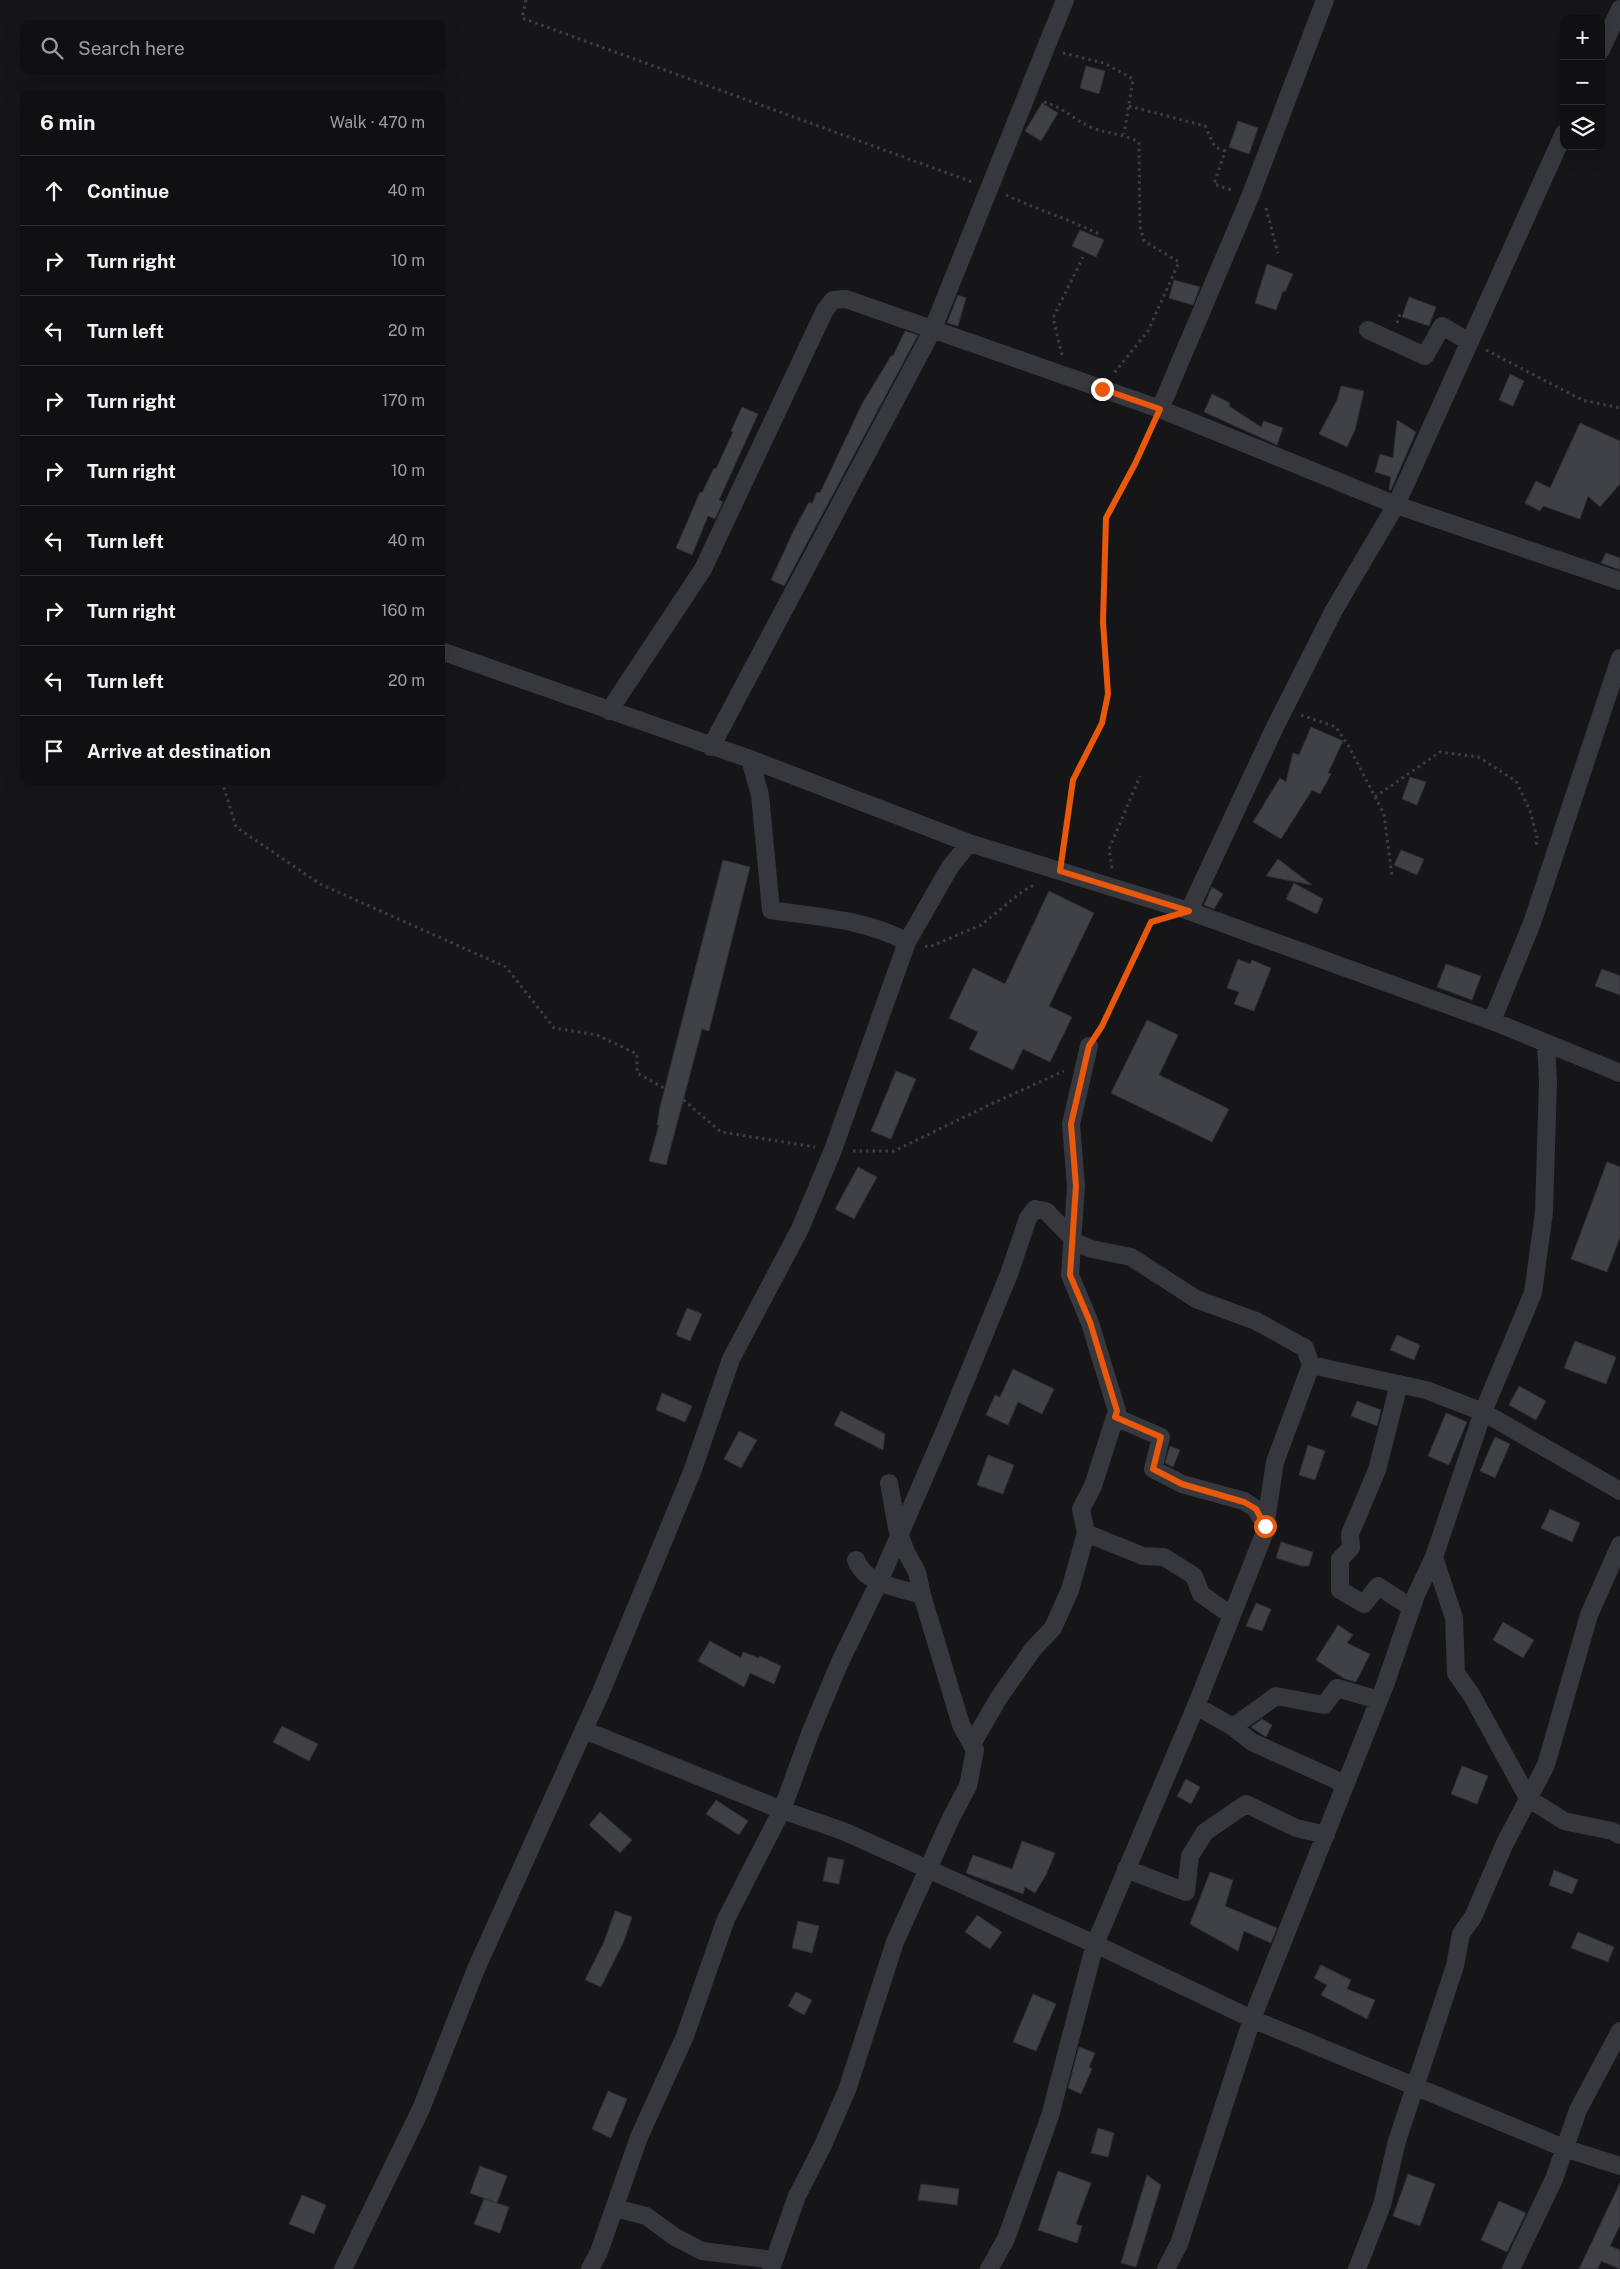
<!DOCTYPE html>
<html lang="en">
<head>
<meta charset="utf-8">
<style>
	:root { --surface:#101012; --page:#1e1e20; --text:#f1f3f6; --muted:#9c9d9f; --line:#303032 }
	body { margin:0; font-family:"Public Sans",sans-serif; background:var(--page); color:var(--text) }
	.controls { position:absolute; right:15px; top:15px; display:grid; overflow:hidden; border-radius:10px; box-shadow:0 5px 20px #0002 }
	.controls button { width:45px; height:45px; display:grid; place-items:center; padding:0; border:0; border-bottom:1px solid var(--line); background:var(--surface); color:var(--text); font:25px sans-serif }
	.stop { position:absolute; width:15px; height:15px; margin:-11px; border:4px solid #ea580c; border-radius:50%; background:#fff }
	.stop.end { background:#ea580c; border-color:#fff; box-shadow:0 1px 5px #0008 }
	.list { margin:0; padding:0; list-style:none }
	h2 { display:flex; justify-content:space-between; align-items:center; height:65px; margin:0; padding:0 20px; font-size:21px }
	h2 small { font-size:16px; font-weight:400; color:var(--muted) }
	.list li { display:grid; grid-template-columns:32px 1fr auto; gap:15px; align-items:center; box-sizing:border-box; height:70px; padding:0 20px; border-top:1px solid var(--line) }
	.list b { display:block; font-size:19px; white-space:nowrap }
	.list em { font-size:16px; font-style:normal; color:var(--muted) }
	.icon { flex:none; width:28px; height:28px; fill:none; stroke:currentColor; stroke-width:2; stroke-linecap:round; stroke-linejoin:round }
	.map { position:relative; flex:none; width:1620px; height:2269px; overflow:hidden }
	.search { position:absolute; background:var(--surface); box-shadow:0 5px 20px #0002; left:20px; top:20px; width:425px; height:55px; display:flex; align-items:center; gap:12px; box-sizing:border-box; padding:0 18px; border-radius:10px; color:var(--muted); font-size:19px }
	.panel { position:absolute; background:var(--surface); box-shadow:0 5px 20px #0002; left:20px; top:90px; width:425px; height:695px; border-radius:10px }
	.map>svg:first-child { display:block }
</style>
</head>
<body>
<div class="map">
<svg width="1620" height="2269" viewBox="0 0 1620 2269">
	<rect width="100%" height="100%" fill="#161618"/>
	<path fill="#404145" stroke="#303034" d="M 1086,66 L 1105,71 L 1099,94 L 1080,88 Z
		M 1042,103 L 1058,113 L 1041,141 L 1025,131 Z
		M 1238,121 L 1258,128 L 1249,154 L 1229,147 Z
		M 1080,230 L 1104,240 L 1096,257 L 1072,246 Z
		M 1267,264 L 1293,274 L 1285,292 L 1283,291 L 1276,310 L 1255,303 Z
		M 1174,280 L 1200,287 L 1193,305 L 1169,298 Z
		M 958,295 L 966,298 L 958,326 L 947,323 Z
		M 1409,297 L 1436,307 L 1429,326 L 1402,317 Z
		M 905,331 L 918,335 L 784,586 L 771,580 L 794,530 L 809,502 L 812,504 L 817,492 L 820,493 L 862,404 L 891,356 L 893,356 Z
		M 1510,374 L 1524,381 L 1513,406 L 1499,400 Z
		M 1341,386 L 1364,391 L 1355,430 L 1347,447 L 1319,434 L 1337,400 Z
		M 1212,394 L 1230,403 L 1229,406 L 1261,427 L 1264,421 L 1283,428 L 1277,445 L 1204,412 Z
		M 742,407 L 758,414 L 719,500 L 723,502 L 715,519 L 708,516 L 692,555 L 676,548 L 700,492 L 702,493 L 714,468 L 716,469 L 733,432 L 731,431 Z
		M 1397,420 L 1416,432 L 1391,490 L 1389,490 L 1391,477 L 1375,472 L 1380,454 L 1393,458 Z
		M 1580,423 L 1620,441 L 1620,484 L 1600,507 L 1588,496 L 1580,519 L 1543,506 L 1540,511 L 1525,503 L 1536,481 L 1550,488 Z
		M 1606,553 L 1620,558 L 1620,570 L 1601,563 Z
		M 1311,727 L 1343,741 L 1328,773 L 1331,774 L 1320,794 L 1312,790 L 1281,839 L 1253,822 L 1280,778 L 1286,782 L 1293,753 L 1299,755 Z
		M 1410,777 L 1426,782 L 1417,805 L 1402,799 Z
		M 1401,850 L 1424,859 L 1417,875 L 1394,865 Z
		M 1278,859 L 1312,885 L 1266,876 Z
		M 723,860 L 750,867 L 709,1031 L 702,1029 L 666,1165 L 649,1161 L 659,1125 L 657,1125 L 660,1107 Z
		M 1294,883 L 1323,899 L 1317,914 L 1286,899 Z
		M 1212,887 L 1223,894 L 1214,909 L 1204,905 Z
		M 1049,891 L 1094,913 L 1049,1006 L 1072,1017 L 1050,1062 L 1023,1049 L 1013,1070 L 969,1049 L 978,1032 L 949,1018 L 973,968 L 1005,984 Z
		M 1238,959 L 1250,964 L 1252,960 L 1271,968 L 1254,1011 L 1234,1004 L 1239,992 L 1227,988 Z
		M 1446,964 L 1481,976 L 1472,1000 L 1437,987 Z
		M 1602,969 L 1620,976 L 1620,995 L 1595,986 Z
		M 1147,1020 L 1178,1035 L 1159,1075 L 1229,1109 L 1212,1142 L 1111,1093 Z
		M 896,1071 L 916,1079 L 891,1139 L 871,1131 Z
		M 1607,1162 L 1620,1167 L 1620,1237 L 1607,1272 L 1571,1259 Z
		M 858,1167 L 877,1177 L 854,1219 L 835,1209 Z
		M 687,1308 L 702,1314 L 690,1341 L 676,1335 Z
		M 1397,1335 L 1420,1345 L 1414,1360 L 1390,1350 Z
		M 1575,1341 L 1616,1357 L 1606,1384 L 1564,1368 Z
		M 1013,1369 L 1054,1389 L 1042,1414 L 1018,1402 L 1008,1425 L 986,1415 L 995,1395 L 1000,1397 Z
		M 1519,1386 L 1546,1401 L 1536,1420 L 1509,1405 Z
		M 662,1393 L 692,1406 L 685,1422 L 656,1410 Z
		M 1357,1401 L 1381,1410 L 1377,1426 L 1351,1416 Z
		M 841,1411 L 885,1434 L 883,1450 L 834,1425 Z
		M 1446,1413 L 1467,1422 L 1449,1465 L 1428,1456 Z
		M 739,1431 L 757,1440 L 741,1468 L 724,1459 Z
		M 1495,1437 L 1510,1444 L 1495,1478 L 1480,1471 Z
		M 1308,1445 L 1325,1451 L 1315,1480 L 1299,1475 Z
		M 1170,1446 L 1180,1450 L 1173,1467 L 1165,1463 Z
		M 988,1455 L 1014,1465 L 1003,1494 L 977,1485 Z
		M 1550,1509 L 1580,1523 L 1572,1542 L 1541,1528 Z
		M 1281,1542 L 1313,1552 L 1309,1566 L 1302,1566 L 1276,1558 Z
		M 1256,1603 L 1271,1609 L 1262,1631 L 1246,1626 Z
		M 1503,1622 L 1534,1640 L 1523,1658 L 1493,1640 Z
		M 1338,1625 L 1353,1635 L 1347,1643 L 1370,1654 L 1356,1682 L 1345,1679 L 1316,1660 Z
		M 710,1641 L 741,1658 L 743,1652 L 759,1658 L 760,1656 L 781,1666 L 774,1684 L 750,1673 L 744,1687 L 698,1661 Z
		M 1262,1719 L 1272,1725 L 1266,1737 L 1251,1727 Z
		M 282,1726 L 318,1744 L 309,1761 L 273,1742 Z
		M 1462,1766 L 1488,1776 L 1477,1804 L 1451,1794 Z
		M 1186,1779 L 1200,1787 L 1191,1804 L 1177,1796 Z
		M 716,1800 L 748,1821 L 739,1835 L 706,1814 Z
		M 600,1812 L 632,1840 L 620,1853 L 589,1825 Z
		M 1022,1841 L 1055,1853 L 1046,1875 L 1035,1893 L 1025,1887 L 1023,1894 L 966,1873 L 973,1855 L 1012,1869 Z
		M 828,1857 L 844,1860 L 839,1884 L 823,1881 Z
		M 1554,1870 L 1578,1880 L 1572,1894 L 1549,1885 Z
		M 1210,1872 L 1233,1880 L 1225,1906 L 1277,1928 L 1271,1943 L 1244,1931 L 1238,1951 L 1190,1924 Z
		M 615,1911 L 632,1917 L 624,1941 L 601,1987 L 585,1980 L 604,1942 Z
		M 977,1915 L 1002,1932 L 990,1949 L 965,1932 Z
		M 798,1921 L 819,1926 L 812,1953 L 792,1948 Z
		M 1578,1932 L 1614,1947 L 1608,1962 L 1571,1948 Z
		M 1321,1965 L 1351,1980 L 1347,1989 L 1375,2000 L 1367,2019 L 1321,1995 L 1327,1985 L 1314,1978 Z
		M 796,1992 L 812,2000 L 804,2015 L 788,2006 Z
		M 1033,1994 L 1056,2004 L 1036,2051 L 1013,2042 Z
		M 1079,2047 L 1095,2053 L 1089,2067 L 1092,2069 L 1081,2094 L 1068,2088 Z
		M 608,2091 L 627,2099 L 611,2138 L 592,2129 Z
		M 1098,2128 L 1114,2133 L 1108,2157 L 1091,2153 Z
		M 480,2166 L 507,2176 L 497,2203 L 470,2193 Z
		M 1058,2171 L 1091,2183 L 1076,2224 L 1082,2226 L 1077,2243 L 1038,2230 Z
		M 1408,2174 L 1435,2184 L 1420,2226 L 1393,2216 Z
		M 1147,2175 L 1161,2185 L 1136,2267 L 1121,2263 Z
		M 1620,2183 L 1620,2225 L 1610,2246 L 1620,2250 L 1620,2269 L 1601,2261 L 1598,2269 L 1579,2269 Z
		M 921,2184 L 959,2189 L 957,2205 L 918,2200 Z
		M 302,2195 L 326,2205 L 314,2234 L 289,2224 Z
		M 484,2199 L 509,2207 L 500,2233 L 474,2224 Z
		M 1499,2201 L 1526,2213 L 1507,2252 L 1481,2240 Z"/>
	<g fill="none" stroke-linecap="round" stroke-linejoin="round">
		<path stroke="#3d3f44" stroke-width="3" stroke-dasharray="2.5 4" stroke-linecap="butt" d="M 526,0 L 522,18 L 972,182
			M 1063,53 L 1104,63 L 1133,79 L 1124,134
			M 1044,102 C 1065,108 1075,121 1093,128 C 1109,134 1121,133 1139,142 L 1140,227 L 1144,241 L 1179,262 L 1148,331 L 1114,373
			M 1129,106 L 1205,126 L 1215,147 L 1225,151 L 1214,184 L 1234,191
			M 1006,195 C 1038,210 1069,219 1101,235
			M 1266,208 L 1278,253
			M 1397,323 L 1401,311
			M 1486,350 L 1582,400 L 1620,408
			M 1062,355 L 1053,318 L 1083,257
			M 1301,715 L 1336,727 L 1348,745 L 1384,814 L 1392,876
			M 222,781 L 236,827 L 320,884 L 506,967 L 554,1028 L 597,1035 L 637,1054 L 637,1073 L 680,1097 L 721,1132 L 815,1147
			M 1375,797 L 1440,752 L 1478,757 L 1516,781 L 1530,811 L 1537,837 L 1536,848
			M 1062,852 L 1073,780 L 1102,723 L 1108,695 L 1103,622 L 1106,517 L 1135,464 L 1152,426
			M 1112,868 L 1109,849 L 1140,776
			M 925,946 L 929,947 L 981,925 L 1023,891 L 1036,884
			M 1098,1032 L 1151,922 L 1155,921
			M 853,1151 L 894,1151 L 991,1104 L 1064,1071"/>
		<path stroke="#37383d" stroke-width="18" d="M 1601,50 L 1620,9
			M 1368,330 L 1425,356 L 1442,326 L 1470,342
			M 1160,409 L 1250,197 L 1325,0
			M 441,651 L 750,759 L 969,843 L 1189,911 L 1492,1021 L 1620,1073
			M 609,711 L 703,569 L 825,310 L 833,300 L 846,299 L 1160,409 L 1396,505 L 1620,581
			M 711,747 L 932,331 L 1065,0
			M 750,759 L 760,795 L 771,910 C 816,917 866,919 907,942
			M 1189,911 L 1275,727 L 1334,610 L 1396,505 L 1564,133
			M 1492,1021 L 1532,923 L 1620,658
			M 1399,1384 L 1377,1470 L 1350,1534 L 1351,1548 L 1340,1559 L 1340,1590 L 1364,1604 L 1378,1586 L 1412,1608
			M 1115,1417 L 1161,1437 L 1153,1469 L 1182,1484 L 1244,1501 L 1256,1509 L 1265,1525
			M 889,1483 L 897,1528 L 906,1552 L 917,1572 L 922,1595
			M 1086,1533 L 1143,1556 L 1164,1557 L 1194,1576 L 1201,1594 L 1231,1615
			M 1434,1557 L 1454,1618 L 1456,1673 L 1472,1696 L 1528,1798 L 1564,1821 L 1612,1831 L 1620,1835
			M 1196,1706 L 1233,1727 L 1252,1742 L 1345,1784
			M 1233,1727 L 1276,1696 L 1324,1705 L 1337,1688 L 1379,1700
			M 584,1730 L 782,1810 L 843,1831 L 1095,1944 L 1252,2019 L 1564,2148 L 1620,2166
			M 972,1744 L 998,1699 L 1033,1649 L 1053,1628 L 1070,1590 L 1086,1533 L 1081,1509 L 1093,1486 L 1117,1411 L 1090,1323 L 1070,1275 L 1076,1186 L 1071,1124 L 1089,1046
			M 1126,1869 L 1186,1892 L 1190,1856 L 1205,1832 L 1246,1804 L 1296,1828 L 1326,1835
			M 615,2208 L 646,2216 L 675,2237 L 702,2251 L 774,2260
			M 343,2269 L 421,2109 L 476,1969 L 601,1692 L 692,1472 L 731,1359 L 800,1229 L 833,1150 L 907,942 L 950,867 L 969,843
			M 590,2269 L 599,2252 L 639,2137 L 685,2036 L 726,1919 L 782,1810 L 811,1731 L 840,1662 L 879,1582 L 948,1423 L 1009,1274 L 1028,1218 L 1035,1209 L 1046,1211 L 1077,1243 L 1092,1249 L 1131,1257 L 1196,1299 L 1256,1321 L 1305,1348 L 1311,1365 L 1426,1390 L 1483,1412 L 1620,1491
			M 771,2269 L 797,2196 L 823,2145 L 847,2090 L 895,1942 L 951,1818 L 968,1786 L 975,1750 L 961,1725 L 922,1595 C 899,1588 865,1584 856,1560
			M 989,2269 L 1006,2239 L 1050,2116 L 1095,1944 L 1196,1706 L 1264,1534 L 1275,1462 L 1311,1365
			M 1166,2269 L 1179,2244 L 1252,2019 L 1385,1685 L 1416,1595 L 1434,1557 L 1483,1412 L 1533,1293 L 1544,1212 L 1548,1082 L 1546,1044
			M 1357,2269 L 1382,2205 L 1397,2141 L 1455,1966 L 1461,1934 L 1473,1917 L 1505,1843 L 1546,1765 L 1589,1615 L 1620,1545
			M 1511,2269 L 1554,2179 L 1578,2110 L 1620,2031"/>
	</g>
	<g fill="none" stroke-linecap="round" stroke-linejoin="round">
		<path stroke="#ea580c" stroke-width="6" d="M 1102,389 L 1160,409 L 1135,464 L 1106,518 L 1103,622 L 1108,694 L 1102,723 L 1073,780 L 1060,871 L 1189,911 L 1151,922 L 1102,1026 L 1089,1046 L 1071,1124 L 1076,1186 L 1070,1275 L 1090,1322 L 1117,1411 L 1115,1417 L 1161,1437 L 1153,1469 L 1182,1484 L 1244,1502 L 1256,1509 L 1265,1526"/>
	</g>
</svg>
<div class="controls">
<button>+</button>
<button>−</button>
<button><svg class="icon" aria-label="layers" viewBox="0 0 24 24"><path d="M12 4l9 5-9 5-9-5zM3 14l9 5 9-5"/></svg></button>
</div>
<div class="stop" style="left:1265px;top:1526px"></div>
<div class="stop end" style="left:1102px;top:389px"></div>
<div class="search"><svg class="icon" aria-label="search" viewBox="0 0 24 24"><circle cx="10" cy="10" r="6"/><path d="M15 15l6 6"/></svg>Search here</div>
<section class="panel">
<h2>6 min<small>Walk · 470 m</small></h2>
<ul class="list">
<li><svg class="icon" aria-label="ahead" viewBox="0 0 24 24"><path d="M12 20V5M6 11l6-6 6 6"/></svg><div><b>Continue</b></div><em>40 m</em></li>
<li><svg class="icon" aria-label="right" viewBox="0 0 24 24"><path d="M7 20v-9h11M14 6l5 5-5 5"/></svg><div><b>Turn right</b></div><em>10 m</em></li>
<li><svg class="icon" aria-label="left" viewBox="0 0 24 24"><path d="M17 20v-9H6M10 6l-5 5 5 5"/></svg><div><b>Turn left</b></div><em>20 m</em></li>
<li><svg class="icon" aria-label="right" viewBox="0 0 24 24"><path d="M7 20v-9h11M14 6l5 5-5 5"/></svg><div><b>Turn right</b></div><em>170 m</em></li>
<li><svg class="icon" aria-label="right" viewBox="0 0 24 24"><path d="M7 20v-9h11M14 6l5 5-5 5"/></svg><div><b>Turn right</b></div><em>10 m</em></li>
<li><svg class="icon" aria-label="left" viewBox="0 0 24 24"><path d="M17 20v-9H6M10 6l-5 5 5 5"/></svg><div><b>Turn left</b></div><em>40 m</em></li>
<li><svg class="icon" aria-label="right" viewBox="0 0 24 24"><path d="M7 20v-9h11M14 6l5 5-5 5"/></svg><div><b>Turn right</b></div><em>160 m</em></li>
<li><svg class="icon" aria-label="left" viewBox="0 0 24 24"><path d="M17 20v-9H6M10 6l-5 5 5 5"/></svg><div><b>Turn left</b></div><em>20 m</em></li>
<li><svg class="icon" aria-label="arrive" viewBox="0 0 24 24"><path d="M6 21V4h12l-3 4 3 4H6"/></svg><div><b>Arrive at destination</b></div></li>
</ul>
</section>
</div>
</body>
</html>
